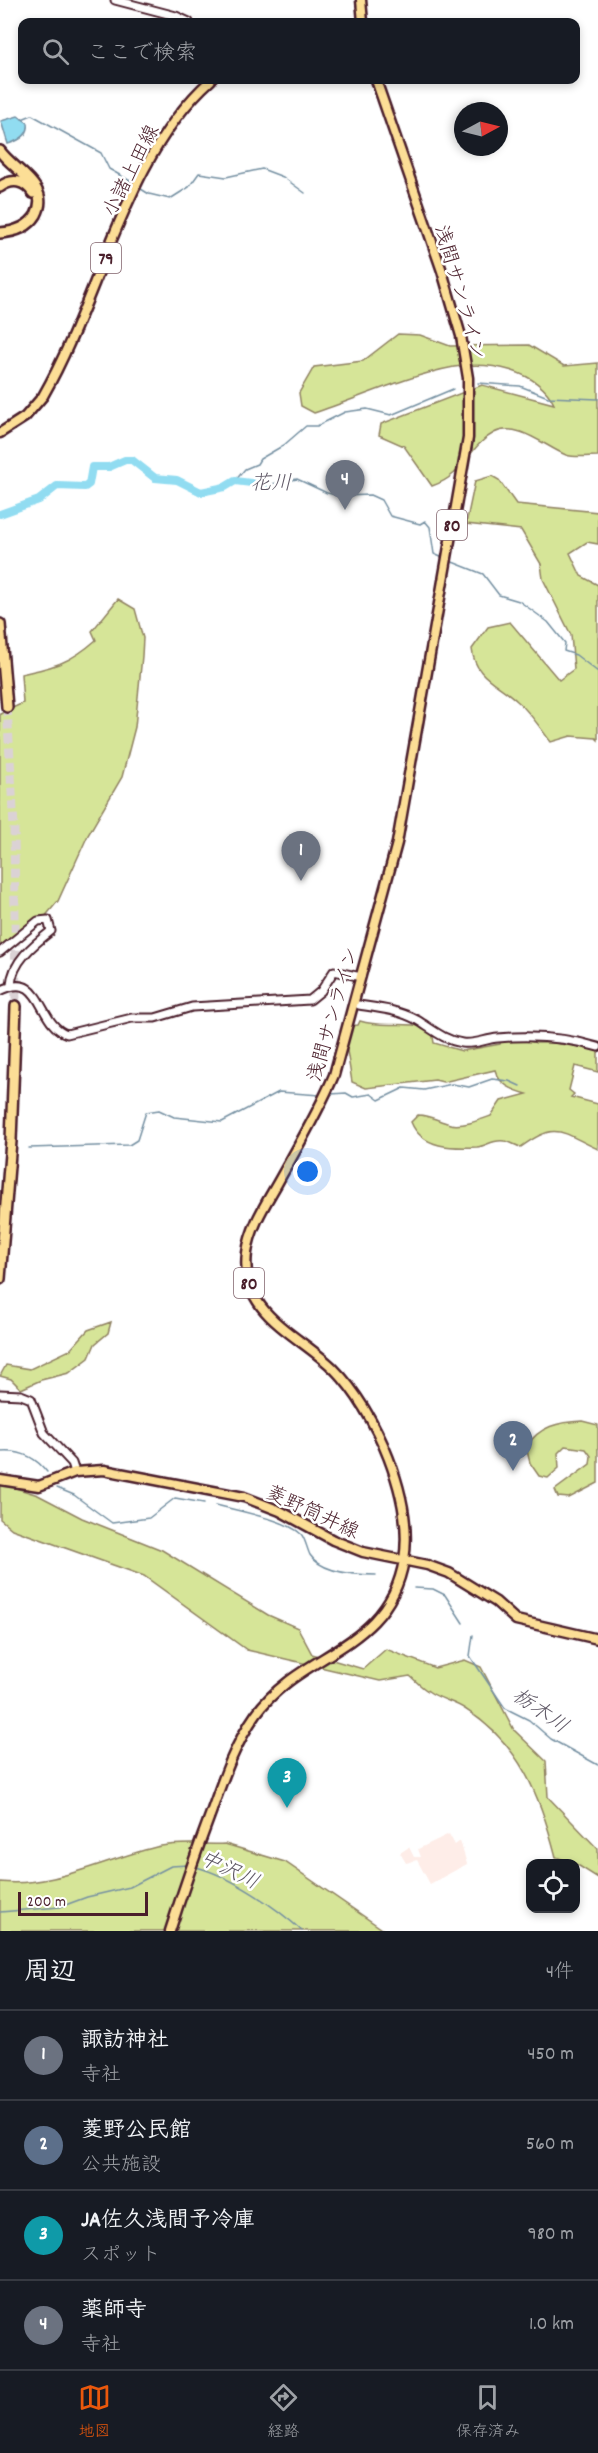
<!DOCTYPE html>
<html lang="ja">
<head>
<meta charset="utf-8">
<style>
	:root { --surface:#171b24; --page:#20242c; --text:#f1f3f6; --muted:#9ea1a6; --line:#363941; --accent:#ea580c }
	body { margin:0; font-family:Dekko,"Klee One",sans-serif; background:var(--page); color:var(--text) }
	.controls { position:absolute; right:18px; bottom:18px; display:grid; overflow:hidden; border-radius:12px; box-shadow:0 3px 9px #0003 }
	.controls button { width:54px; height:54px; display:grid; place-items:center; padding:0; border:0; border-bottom:2px solid var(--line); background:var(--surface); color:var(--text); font:30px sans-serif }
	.compass { position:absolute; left:454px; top:102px; width:54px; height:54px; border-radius:50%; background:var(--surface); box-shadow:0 3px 9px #0003; rotate:83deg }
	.scale { position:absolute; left:18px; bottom:15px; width:130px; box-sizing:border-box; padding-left:6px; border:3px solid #4a1f2b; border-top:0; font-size:16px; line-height:21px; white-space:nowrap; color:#4a1f2b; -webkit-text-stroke:4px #fff; paint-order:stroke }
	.you { position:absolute; left:308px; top:1172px; width:21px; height:21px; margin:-15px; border:4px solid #fff; border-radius:50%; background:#1a73e8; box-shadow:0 0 0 9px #1a73e833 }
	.badge { display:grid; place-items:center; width:39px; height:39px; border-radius:50%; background:var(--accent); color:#fff; font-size:20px; font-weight:700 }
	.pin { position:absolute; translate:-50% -50px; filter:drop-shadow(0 2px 3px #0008) }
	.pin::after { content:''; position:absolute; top:32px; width:21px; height:18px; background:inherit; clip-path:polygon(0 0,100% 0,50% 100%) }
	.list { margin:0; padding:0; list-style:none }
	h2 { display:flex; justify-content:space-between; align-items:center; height:78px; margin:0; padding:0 24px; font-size:26px }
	h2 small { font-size:20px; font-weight:400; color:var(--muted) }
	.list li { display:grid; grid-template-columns:39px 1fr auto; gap:18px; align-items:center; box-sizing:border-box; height:90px; padding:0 24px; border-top:2px solid var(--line) }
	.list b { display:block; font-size:22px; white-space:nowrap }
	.list p { margin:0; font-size:20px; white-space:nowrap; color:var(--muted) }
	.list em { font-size:20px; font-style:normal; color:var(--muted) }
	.icon { flex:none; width:33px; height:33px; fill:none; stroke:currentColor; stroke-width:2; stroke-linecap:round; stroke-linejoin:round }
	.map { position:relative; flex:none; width:598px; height:1931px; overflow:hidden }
	.search { position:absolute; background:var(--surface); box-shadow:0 3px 9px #0003; left:18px; right:18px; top:18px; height:66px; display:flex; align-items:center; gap:15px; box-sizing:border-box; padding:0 21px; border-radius:12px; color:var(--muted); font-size:22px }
	.sheet { height:438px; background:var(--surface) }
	nav { display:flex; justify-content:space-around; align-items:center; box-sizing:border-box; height:84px; border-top:2px solid var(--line); background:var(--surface); font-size:16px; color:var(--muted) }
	nav a { display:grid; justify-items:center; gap:3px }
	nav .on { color:var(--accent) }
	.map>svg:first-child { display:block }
</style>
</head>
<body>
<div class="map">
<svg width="598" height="1931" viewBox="0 0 598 1931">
	<rect width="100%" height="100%" fill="#fff"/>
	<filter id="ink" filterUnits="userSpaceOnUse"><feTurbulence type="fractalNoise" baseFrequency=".0167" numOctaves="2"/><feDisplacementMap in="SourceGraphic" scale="12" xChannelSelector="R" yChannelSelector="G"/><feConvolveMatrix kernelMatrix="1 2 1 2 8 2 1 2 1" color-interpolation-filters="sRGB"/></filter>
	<g filter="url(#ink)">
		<path fill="#feede8" d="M 449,1834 L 455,1845 L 460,1841 L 467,1864 L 430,1884 L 417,1860 L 406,1863 L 400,1853 L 409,1847 L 414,1857 L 421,1857 L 418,1849 Z"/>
		<path fill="#d6e598" stroke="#908262" stroke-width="1.5" d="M 398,334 L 420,335 L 450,346 L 529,345 L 564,366 L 598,363 L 598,456 C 588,456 575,458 566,455 C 544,446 518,421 494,433 C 467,447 466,475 432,486 L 404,446 L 379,435 L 381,424 L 482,385 L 554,404 C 538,370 489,361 454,367 C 406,376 359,398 314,413 L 301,406 L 299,393 L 314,367 L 363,361 Z
			M 492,476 L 499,480 L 516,504 L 598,512 L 598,544 L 587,542 L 570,553 L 581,576 L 598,585 L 598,740 L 596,738 L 571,736 L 551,742 C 540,728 530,712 517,701 C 497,682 475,678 472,649 L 488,627 L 510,622 L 559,680 L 574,669 L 571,635 L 543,579 L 541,564 L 521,530 L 466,524 L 475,481 Z
			M 118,599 L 135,609 L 143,638 L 142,656 L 135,727 L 122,777 L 88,835 L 58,901 L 39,924 L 0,957 L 0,714 L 23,703 L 21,674 C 54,667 70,663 96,640 L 92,631 Z
			M 360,1021 C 384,1029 408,1019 432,1030 L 434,1043 L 462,1051 L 500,1044 L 502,1038 L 515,1036 L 536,1043 L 554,1043 L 598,1050 L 598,1072 L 575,1066 L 569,1090 L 574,1094 L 571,1097 L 598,1104 L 598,1149 C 562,1133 557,1120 521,1147 C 516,1146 509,1141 504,1141 C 494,1139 486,1146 477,1147 C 453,1148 422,1149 411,1122 L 418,1115 C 430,1115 438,1121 450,1124 C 462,1127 480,1120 491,1116 L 501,1101 L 527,1094 C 513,1090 499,1085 495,1070 L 443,1082 L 435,1080 L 366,1088 L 352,1082 L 345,1038 L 348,1026 L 358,1025 Z
			M 111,1322 L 108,1333 L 95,1344 L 89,1358 L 69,1373 L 41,1380 L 21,1389 L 11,1379 L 0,1376 L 6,1365 L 30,1369 L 70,1350 L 88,1330 Z
			M 582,1421 L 598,1425 L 598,1483 L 569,1498 L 558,1497 L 555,1490 L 590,1464 L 591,1456 L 586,1449 L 565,1446 L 558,1453 L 559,1468 L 548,1478 L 539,1476 L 530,1463 L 526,1447 C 539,1426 559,1422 582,1421 Z
			M 0,1483 L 38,1495 L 82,1518 L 162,1550 L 268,1615 L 298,1628 L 312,1654 L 363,1669 L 386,1649 L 435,1668 L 465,1660 L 481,1667 L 514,1730 L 546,1761 L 548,1797 L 598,1849 L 598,1878 L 576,1864 L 556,1857 C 540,1795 520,1744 465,1709 C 453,1701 439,1699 428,1691 C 421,1687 416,1681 410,1676 L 380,1681 L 247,1650 L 144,1576 L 12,1529 L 0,1519 Z
			M 225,1844 L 285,1862 L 385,1931 L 0,1931 L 0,1882 C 55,1888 108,1857 161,1846 C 181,1842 204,1845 225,1844 Z"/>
		<path fill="#91dcf1" stroke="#7590a2" stroke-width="1.5" d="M 18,116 L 28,123 C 30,135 18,141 8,144 L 1,121 Z"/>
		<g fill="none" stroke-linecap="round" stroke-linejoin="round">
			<path stroke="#7590a2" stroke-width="1.5" d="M 22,119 L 32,115 L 101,153 L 109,169 L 132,182
				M 141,189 L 149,194 L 170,199 L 189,187 L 199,173 L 226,177 L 262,169 L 283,177 L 305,193
				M 478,383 L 520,386 L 548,397 L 598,399
				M 235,481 L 245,469 L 257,464 L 260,459 L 284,445 L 306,426 L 317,426 L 345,412 L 367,409 L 391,415 L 453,389
				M 267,485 L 297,479 L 327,493 L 342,496 L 370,495 L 381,500 L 390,516 L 420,524 L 425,521 L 430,527 L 434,554 L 443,558
				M 450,561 L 483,574 L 499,595 L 519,601 L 548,622 L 565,643 L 564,651 L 576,655 L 598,672
				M 331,1094 L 346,1093 L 353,1097 L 371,1094 L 379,1100 L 404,1088 L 424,1090 L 452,1084 L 469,1087 L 492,1079 L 509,1081 L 520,1086
				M 29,1148 L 129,1145 L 137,1140 L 146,1112 L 159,1110 L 174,1117 L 222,1122 L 279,1092 L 320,1095
				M 0,1452 C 19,1450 35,1456 47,1472
				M 57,1488 L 74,1495 L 112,1523 L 149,1518 L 175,1498 L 204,1503
				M 216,1505 C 237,1511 285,1519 301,1534 C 305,1538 307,1549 310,1555 C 322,1573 356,1575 376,1575
				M 414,1588 L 433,1589 L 445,1595 L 463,1623
				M 473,1635 L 470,1656 L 505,1708 L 529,1720 L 551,1739 L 598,1765
				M 196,1867 C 231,1876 276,1907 302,1931
				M 0,1912 L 60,1907 L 87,1897 L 130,1887 L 171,1866 L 188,1865"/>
			<path stroke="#91dcf1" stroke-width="8" d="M 0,514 L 39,500 L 57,486 L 85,487 L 89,484 L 92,467 L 109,467 L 125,460 L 132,460 L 155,478 L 177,480 L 201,492 L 225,487 L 235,481 L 267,485"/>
			<path stroke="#dbd2d5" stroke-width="9" stroke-dasharray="9 4.5" stroke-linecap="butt" d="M 7,707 L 14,827 L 16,1006"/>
			<defs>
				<path id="minor" d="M 115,0 L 176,16 L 189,22
					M 0,952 L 38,921 L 48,920 L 51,931 C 33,945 12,962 11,985
					M 0,991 C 43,968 37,1025 67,1034 L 132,1018 L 155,1018 L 192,1007 L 310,1000 L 321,991 L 334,971 L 361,977
					M 359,1005 C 379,1008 399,1010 417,1020 C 432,1029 444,1040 462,1043 C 475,1045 485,1039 498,1038 C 531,1035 565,1037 598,1047
					M 0,1394 L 21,1395 L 31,1399 L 44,1433 L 72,1463 L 75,1472"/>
				<path id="major" d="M 361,0 L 363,22
					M 0,433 L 25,417 L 43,396 C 100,297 125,156 211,80
					M 0,1480 L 39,1486 L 75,1472 L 104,1470 L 244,1497 L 280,1511 L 333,1540 L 363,1552 L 427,1565 L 449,1573 L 496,1602 L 516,1620 L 598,1639
					M 170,1931 C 183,1890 197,1850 212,1810 C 224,1776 235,1744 256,1714 C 301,1651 389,1650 404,1560 C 414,1500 376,1411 334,1369 C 299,1334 239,1314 247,1253 C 250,1228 265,1205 277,1184 C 297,1148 318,1113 334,1075 L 397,843 L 468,438 L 468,378 L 461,336 L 442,271 L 376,80"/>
				<path id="highway" d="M 0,151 C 13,170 52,186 36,215 C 28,228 14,232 0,233
					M 0,187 C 12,178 25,180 33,193
					M 0,624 L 7,707
					M 0,1279 L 11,1141 L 16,1006"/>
			</defs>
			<use href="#minor" stroke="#4a1f2b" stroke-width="11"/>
			<use href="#major" stroke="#4a1f2b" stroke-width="13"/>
			<use href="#highway" stroke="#4a1f2b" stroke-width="14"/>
			<use href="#minor" stroke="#fff" stroke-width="7"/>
			<use href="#major" stroke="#fcde96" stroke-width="8"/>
			<use href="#highway" stroke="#fcde96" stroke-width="9"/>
		</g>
	</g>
	<g text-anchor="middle" stroke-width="5" stroke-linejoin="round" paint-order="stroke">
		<g fill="#fff" stroke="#80626b" stroke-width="1.5">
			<rect x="91" y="243" width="30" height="30" rx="4.5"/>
			<rect x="437" y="510" width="30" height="30" rx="4.5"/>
			<rect x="234" y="1268" width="30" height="30" rx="4.5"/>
		</g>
		<g font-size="18" font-weight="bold" fill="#4a1f2b">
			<text x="106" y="264">79</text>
			<text x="452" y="531">80</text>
			<text x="249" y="1289">80</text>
		</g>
		<g font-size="20" fill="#4a1f2b" stroke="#fff">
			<text transform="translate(130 170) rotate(-63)" y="7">小諸上田線</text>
			<text transform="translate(461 292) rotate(74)" y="7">浅間サンライン</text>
			<text transform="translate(332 1014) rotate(-74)" y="7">浅間サンライン</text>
			<text transform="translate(313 1511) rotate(25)" y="7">菱野筒井線</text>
		</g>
		<g font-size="21" font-style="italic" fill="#5f5866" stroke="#fff">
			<text x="271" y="489">花川</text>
			<text transform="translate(541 1710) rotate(35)" y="7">栃木川</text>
			<text transform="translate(230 1869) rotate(26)" y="7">中沢川</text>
		</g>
	</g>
</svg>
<div class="controls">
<button><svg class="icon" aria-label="locate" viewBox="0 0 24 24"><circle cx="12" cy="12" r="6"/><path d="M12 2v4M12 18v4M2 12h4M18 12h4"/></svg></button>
</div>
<svg class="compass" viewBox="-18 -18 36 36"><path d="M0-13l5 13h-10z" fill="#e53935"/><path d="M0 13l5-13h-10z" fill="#9ea1a6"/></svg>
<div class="scale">200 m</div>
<div class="you"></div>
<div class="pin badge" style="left:301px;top:881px;background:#6b7280">1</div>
<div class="pin badge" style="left:513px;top:1471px;background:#5c6f8a">2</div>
<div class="pin badge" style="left:287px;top:1808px;background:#0f9aa8">3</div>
<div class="pin badge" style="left:345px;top:510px;background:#6b7280">4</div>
<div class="search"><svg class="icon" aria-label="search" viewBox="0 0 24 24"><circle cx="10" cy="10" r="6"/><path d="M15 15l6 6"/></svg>ここで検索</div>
</div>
<section class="sheet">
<h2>周辺<small>4件</small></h2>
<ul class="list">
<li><span class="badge" style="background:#6b7280">1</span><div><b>諏訪神社</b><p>寺社</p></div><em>450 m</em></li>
<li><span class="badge" style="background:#5c6f8a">2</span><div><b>菱野公民館</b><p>公共施設</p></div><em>560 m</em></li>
<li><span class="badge" style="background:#0f9aa8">3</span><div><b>JA佐久浅間予冷庫</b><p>スポット</p></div><em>980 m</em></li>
<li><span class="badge" style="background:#6b7280">4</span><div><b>薬師寺</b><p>寺社</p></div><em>1.0 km</em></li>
</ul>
</section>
<nav>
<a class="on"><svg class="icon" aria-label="map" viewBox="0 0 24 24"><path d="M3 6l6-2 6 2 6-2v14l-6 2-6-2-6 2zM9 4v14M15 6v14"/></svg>地図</a>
<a><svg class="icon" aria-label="directions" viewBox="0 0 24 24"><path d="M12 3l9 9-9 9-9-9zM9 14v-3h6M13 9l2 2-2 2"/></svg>経路</a>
<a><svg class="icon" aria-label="saved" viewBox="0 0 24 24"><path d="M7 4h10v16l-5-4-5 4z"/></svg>保存済み</a>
</nav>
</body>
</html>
